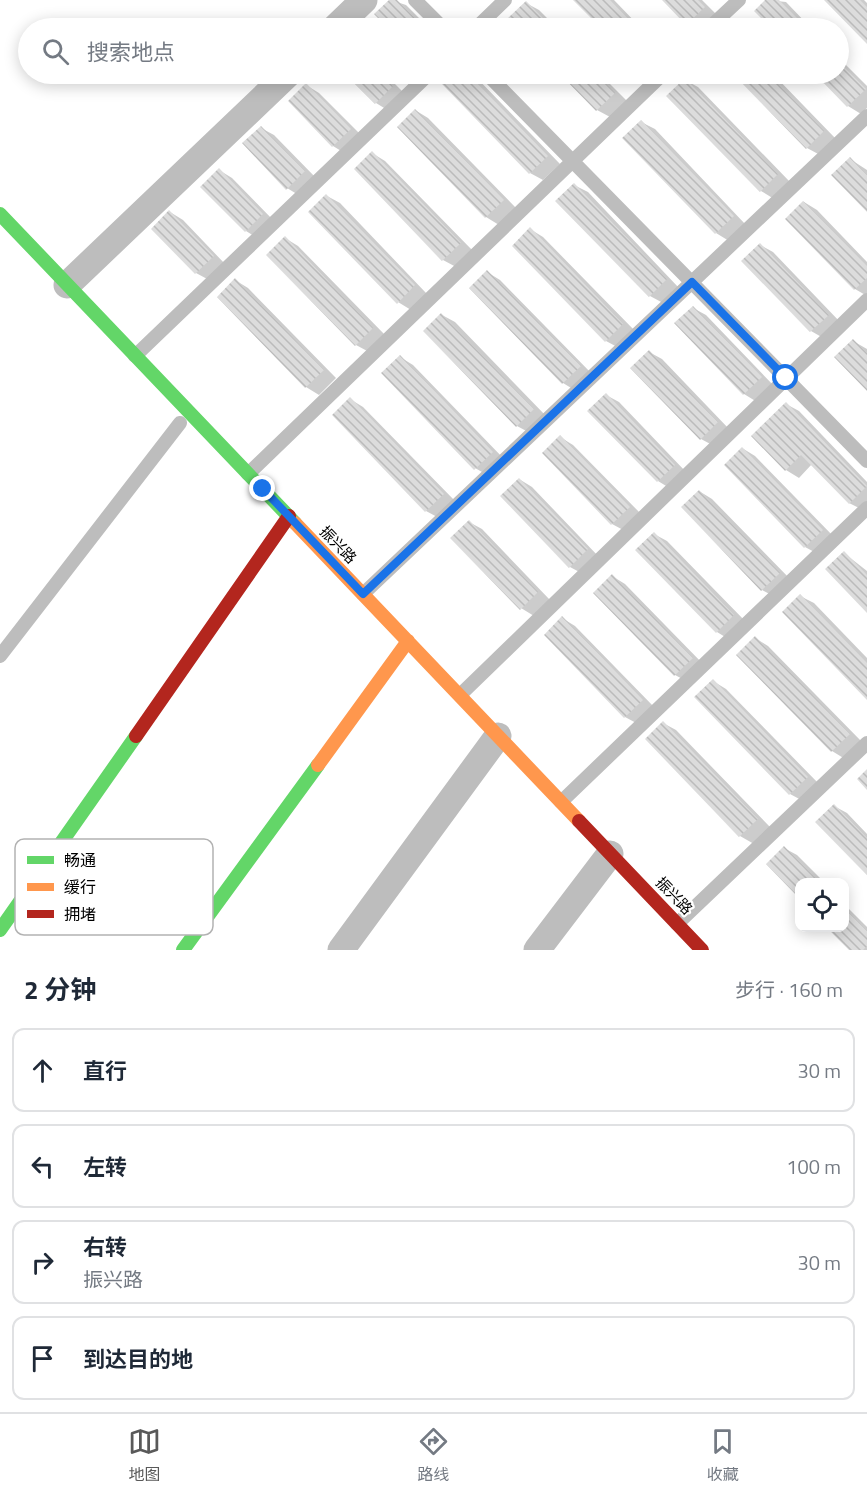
<!DOCTYPE html>
<html lang="zh">
<head>
<meta charset="utf-8">
<style>
	:root { --surface:#fff; --page:#f6f6f7; --text:#1f2937; --muted:#747a83; --line:#e0e1e3; --accent:#595959 }
	body { margin:0; font-family:"Titillium Web","Noto Sans SC",sans-serif; background:var(--page); color:var(--text) }
	.controls { position:absolute; right:18px; bottom:18px; display:grid; overflow:hidden; border-radius:12px; box-shadow:0 3px 15px #0003 }
	.controls button { width:54px; height:54px; display:grid; place-items:center; padding:0; border:0; border-bottom:2px solid var(--line); background:var(--surface); color:var(--text); font:30px sans-serif }
	.stop { position:absolute; width:18px; height:18px; margin:-14px; border:4px solid #1a73e8; border-radius:50%; background:#fff }
	.stop.end { background:#1a73e8; border-color:#fff; box-shadow:0 2px 6px #0008 }
	.list { margin:0; padding:0; list-style:none }
	h2 { display:flex; justify-content:space-between; align-items:center; height:78px; margin:0; padding:0 24px; font-size:26px }
	h2 small { font-size:20px; font-weight:400; color:var(--muted) }
	.list li { display:grid; grid-template-columns:39px 1fr auto; gap:18px; align-items:center; box-sizing:border-box; height:84px; margin:0 12px 12px; padding:0 12px; border:2px solid var(--line); border-radius:12px }
	.list b { display:block; font-size:22px; white-space:nowrap }
	.list p { margin:0; font-size:20px; white-space:nowrap; color:var(--muted) }
	.list em { font-size:20px; font-style:normal; color:var(--muted) }
	.icon { flex:none; width:33px; height:33px; fill:none; stroke:currentColor; stroke-width:2; stroke-linecap:round; stroke-linejoin:round }
	.map { position:relative; flex:none; width:867px; height:950px; overflow:hidden }
	.search { position:absolute; background:var(--surface); box-shadow:0 3px 15px #0003; left:18px; right:18px; top:18px; height:66px; display:flex; align-items:center; gap:15px; box-sizing:border-box; padding:0 21px; border-radius:33px; color:var(--muted); font-size:22px }
	.sheet { height:462px; background:var(--surface) }
	nav { display:flex; justify-content:space-around; align-items:center; box-sizing:border-box; height:84px; border-top:2px solid var(--line); background:var(--surface); font-size:16px; color:var(--muted) }
	nav a { display:grid; justify-items:center; gap:3px }
	nav .on { color:var(--accent) }
	.map>svg:first-child { display:block }
</style>
</head>
<body>
<div class="map">
<svg width="867" height="950" viewBox="0 0 867 950">
	<defs>
		<pattern id="building-back-hatch" width="6" height="6" patternUnits="userSpaceOnUse" patternTransform="scale(1.5)"><rect width="6" height="6" fill="#dcdcdc"/><path d="M-1 5l2 2M0 0l6 6M5-1l2 2" fill="none" stroke="#bbb"/></pattern>
	</defs>
	<rect width="100%" height="100%" fill="#fff"/>
	<path fill="#0003" d="M 391,0 L 406,5 L 429,28 L 390,28 L 377,14 Z
		M 575,0 L 614,0 L 641,28 L 603,28 Z
		M 664,0 L 702,0 L 717,15 L 704,28 L 695,28 Z
		M 767,0 L 786,2 L 811,28 L 773,28 L 756,11 Z
		M 826,0 L 864,0 L 867,3 L 867,42 Z
		M 526,3 L 539,10 L 557,28 L 518,28 L 509,19 Z
		M 838,57 L 867,86 L 867,108 L 861,114 L 848,106 L 817,74 L 838,74 Z
		M 347,74 L 385,74 L 406,95 L 389,111 L 376,103 Z
		M 451,74 L 473,74 L 560,164 L 543,180 L 530,173 L 442,82 Z
		M 562,74 L 600,74 L 627,101 L 610,117 L 597,110 Z
		M 735,74 L 773,74 L 836,139 L 820,155 L 807,148 Z
		M 685,80 L 698,87 L 790,182 L 774,199 L 761,191 Z
		M 306,85 L 319,93 L 363,137 L 346,154 L 333,146 Z
		M 415,110 L 428,118 L 516,208 L 499,225 L 486,217 L 399,127 Z
		M 641,122 L 655,129 L 746,225 L 729,241 L 716,233 L 625,138 Z
		M 261,128 L 274,135 L 317,179 L 300,196 L 287,188 Z
		M 372,153 L 385,161 L 473,251 L 456,267 L 443,260 Z
		M 850,159 L 867,170 L 867,210 Z
		M 219,170 L 232,178 L 275,222 L 259,239 L 246,231 Z
		M 574,185 L 588,192 L 679,288 L 663,303 L 650,296 Z
		M 327,196 L 340,203 L 427,294 L 411,310 L 398,302 Z
		M 804,202 L 817,210 L 867,262 L 867,296 L 855,289 L 787,219 Z
		M 170,212 L 183,220 L 226,265 L 209,280 L 196,273 Z
		M 530,229 L 543,237 L 636,332 L 619,348 L 606,341 Z
		M 285,238 L 298,246 L 386,336 L 369,352 L 356,345 Z
		M 760,245 L 773,252 L 841,323 L 825,339 L 811,331 L 743,261 Z
		M 487,272 L 500,280 L 593,375 L 576,391 L 563,383 Z
		M 235,280 L 248,288 L 336,378 L 319,395 L 306,387 L 219,297 Z
		M 693,308 L 706,315 L 774,386 L 757,402 L 744,394 L 676,324 Z
		M 442,315 L 455,322 L 547,417 L 530,433 L 517,426 L 425,331 Z
		M 853,341 L 867,349 L 867,388 Z
		M 649,352 L 662,359 L 730,430 L 714,446 L 701,439 Z
		M 400,357 L 413,365 L 505,460 L 489,476 L 475,468 Z
		M 606,395 L 619,402 L 687,473 L 671,489 L 658,481 Z
		M 350,399 L 363,407 L 456,502 L 439,518 L 426,511 Z
		M 786,404 L 799,411 L 867,482 L 867,506 L 863,510 L 849,503 L 812,464 L 799,478 L 786,470 Z
		M 560,437 L 573,445 L 642,515 L 625,531 L 612,524 Z
		M 742,448 L 755,456 L 835,538 L 818,554 L 805,547 Z
		M 519,479 L 532,487 L 600,558 L 583,574 L 570,567 Z
		M 699,491 L 712,499 L 792,581 L 775,597 L 762,590 L 683,507 Z
		M 469,522 L 482,529 L 550,600 L 534,616 L 521,608 Z
		M 654,534 L 667,541 L 747,623 L 730,640 L 717,632 Z
		M 844,553 L 867,571 L 867,611 Z
		M 612,576 L 625,584 L 705,666 L 688,682 L 675,675 Z
		M 800,596 L 814,603 L 867,658 L 867,698 Z
		M 562,618 L 575,626 L 655,708 L 638,724 L 625,717 Z
		M 755,638 L 768,646 L 862,742 L 845,759 L 832,751 Z
		M 713,681 L 726,689 L 820,785 L 803,801 L 790,794 L 696,697 Z
		M 663,723 L 676,730 L 770,827 L 754,844 L 740,836 L 647,739 Z
		M 834,806 L 847,813 L 867,834 L 867,873 Z
		M 784,848 L 797,855 L 824,882 L 800,882 Z
		M 844,904 L 867,927 L 867,950 L 851,950 L 829,928 L 844,928 Z"/>
	<path fill="url(#building-back-hatch)" d="M 389,0 L 397,0 L 425,28 L 388,28 L 374,14 Z
		M 573,0 L 610,0 L 637,28 L 601,28 Z
		M 662,0 L 698,0 L 705,7 L 686,25 Z
		M 765,0 L 779,0 L 807,28 L 771,28 L 754,11 Z
		M 824,0 L 860,0 L 867,7 L 867,44 Z
		M 526,1 L 553,28 L 516,28 L 507,19 Z
		M 838,61 L 866,89 L 847,107 L 815,74 L 838,74 Z
		M 345,74 L 381,74 L 393,86 L 375,104 Z
		M 449,74 L 468,74 L 548,156 L 529,174 L 440,82 Z
		M 560,74 L 596,74 L 615,93 L 596,111 Z
		M 733,74 L 769,74 L 824,131 L 806,149 Z
		M 685,78 L 778,174 L 760,192 L 666,96 Z
		M 306,83 L 351,129 L 332,147 L 288,101 Z
		M 415,109 L 504,200 L 485,218 L 397,127 Z
		M 641,120 L 734,216 L 715,234 L 622,138 Z
		M 261,126 L 305,171 L 286,190 L 242,143 Z
		M 372,151 L 461,243 L 442,261 L 354,169 Z
		M 850,157 L 867,175 L 867,212 L 831,175 Z
		M 219,168 L 263,214 L 245,232 L 200,187 Z
		M 574,183 L 667,279 L 649,297 L 555,201 Z
		M 326,194 L 415,285 L 397,304 L 308,212 Z
		M 803,201 L 867,266 L 867,278 L 854,290 L 785,219 Z
		M 169,210 L 214,256 L 195,274 L 151,229 Z
		M 530,227 L 623,324 L 605,342 L 512,246 Z
		M 285,236 L 373,328 L 355,346 L 266,255 Z
		M 760,243 L 829,315 L 810,332 L 741,261 Z
		M 487,270 L 581,366 L 562,384 L 469,288 Z
		M 235,278 L 324,370 L 305,388 L 217,297 Z
		M 693,306 L 762,377 L 743,395 L 674,323 Z
		M 441,313 L 534,409 L 516,427 L 423,331 Z
		M 853,339 L 867,353 L 867,391 L 834,357 Z
		M 649,350 L 718,422 L 700,440 L 630,368 Z
		M 400,355 L 493,452 L 474,470 L 381,373 Z
		M 606,393 L 675,465 L 657,482 L 587,411 Z
		M 350,397 L 444,494 L 425,512 L 332,415 Z
		M 786,402 L 867,486 L 849,504 L 801,455 L 785,471 L 751,436 Z
		M 560,435 L 630,507 L 611,525 L 542,453 Z
		M 742,447 L 823,530 L 804,548 L 724,465 Z
		M 519,478 L 588,549 L 569,568 L 500,496 Z
		M 699,490 L 780,573 L 761,591 L 681,507 Z
		M 469,520 L 538,592 L 520,610 L 450,538 Z
		M 654,532 L 734,615 L 716,633 L 635,550 Z
		M 844,551 L 867,575 L 867,613 L 825,569 Z
		M 612,574 L 693,658 L 674,676 L 593,593 Z
		M 800,594 L 867,663 L 867,700 L 782,612 Z
		M 562,616 L 643,700 L 624,718 L 544,635 Z
		M 755,636 L 850,734 L 831,752 L 736,655 Z
		M 713,679 L 808,777 L 789,795 L 694,697 Z
		M 663,721 L 758,819 L 739,837 L 645,739 Z
		M 867,769 L 867,790 L 857,779 Z
		M 834,804 L 867,838 L 867,875 L 815,822 Z
		M 784,846 L 819,882 L 800,882 L 800,899 L 766,864 Z
		M 844,908 L 867,931 L 867,946 L 863,950 L 849,950 L 827,928 L 844,928 Z"/>
	<g fill="none" stroke-linecap="round" stroke-linejoin="round">
		<path stroke="#bdbdbd" stroke-width="14" d="M 415,0 L 443,28
			M 476,28 L 505,0
			M 709,28 L 739,0
			M 487,74 L 867,461
			M 135,356 L 429,74
			M 248,474 L 663,74
			M 363,594 L 867,116
			M 0,656 L 180,423
			M 460,695 L 867,300
			M 561,802 L 867,508
			M 677,924 L 867,743"/>
		<path stroke="#bdbdbd" stroke-width="27" d="M 335,28 L 364,0
			M 67,285 L 288,74
			M 341,950 L 498,736
			M 537,950 L 610,854"/>
		<path stroke="#63d668" stroke-width="14" d="M 0,214 L 295,523
			M 0,930 L 136,736
			M 183,950 L 318,765"/>
		<path stroke="#ff974d" stroke-width="14" d="M 295,523 L 579,821
			M 318,765 L 408,641"/>
		<path stroke="#b3261e" stroke-width="14" d="M 136,736 L 289,516
			M 579,821 L 702,950"/>
	</g>
	<g fill="none" stroke-linecap="round" stroke-linejoin="round">
		<path stroke="#1a73e8" stroke-width="8" d="M 263,489 L 363,594 L 692,282 L 786,378"/>
	</g>
	<g text-anchor="middle" stroke-width="4.5" stroke-linejoin="round" paint-order="stroke">
		<g font-size="15" fill="#000" stroke="#fff">
			<text transform="translate(338 545) rotate(46)" y="5">振兴路</text>
			<text transform="translate(674 896) rotate(46)" y="5">振兴路</text>
		</g>
	</g>
	<rect x="15" y="839" width="198" height="96" rx="9" fill="#fff" stroke="#b2b2b2" stroke-width="1.5"/>
	<rect x="27" y="856" width="27" height="8" fill="#63d668"/>
	<rect x="27" y="883" width="27" height="8" fill="#ff974d"/>
	<rect x="27" y="910" width="27" height="8" fill="#b3261e"/>
	<g font-size="16" fill="#000">
		<text x="64" y="866">畅通</text>
		<text x="64" y="893">缓行</text>
		<text x="64" y="920">拥堵</text>
	</g>
</svg>
<div class="controls">
<button><svg class="icon" aria-label="locate" viewBox="0 0 24 24"><circle cx="12" cy="12" r="6"/><path d="M12 2v4M12 18v4M2 12h4M18 12h4"/></svg></button>
</div>
<div class="stop" style="left:786px;top:378px"></div>
<div class="stop end" style="left:263px;top:489px"></div>
<div class="search"><svg class="icon" aria-label="search" viewBox="0 0 24 24"><circle cx="10" cy="10" r="6"/><path d="M15 15l6 6"/></svg>搜索地点</div>
</div>
<section class="sheet">
<h2>2 分钟<small>步行 · 160 m</small></h2>
<ul class="list">
<li><svg class="icon" aria-label="ahead" viewBox="0 0 24 24"><path d="M12 20V5M6 11l6-6 6 6"/></svg><div><b>直行</b></div><em>30 m</em></li>
<li><svg class="icon" aria-label="left" viewBox="0 0 24 24"><path d="M17 20v-9H6M10 6l-5 5 5 5"/></svg><div><b>左转</b></div><em>100 m</em></li>
<li><svg class="icon" aria-label="right" viewBox="0 0 24 24"><path d="M7 20v-9h11M14 6l5 5-5 5"/></svg><div><b>右转</b><p>振兴路</p></div><em>30 m</em></li>
<li><svg class="icon" aria-label="arrive" viewBox="0 0 24 24"><path d="M6 21V4h12l-3 4 3 4H6"/></svg><div><b>到达目的地</b></div></li>
</ul>
</section>
<nav>
<a class="on"><svg class="icon" aria-label="map" viewBox="0 0 24 24"><path d="M3 6l6-2 6 2 6-2v14l-6 2-6-2-6 2zM9 4v14M15 6v14"/></svg>地图</a>
<a><svg class="icon" aria-label="directions" viewBox="0 0 24 24"><path d="M12 3l9 9-9 9-9-9zM9 14v-3h6M13 9l2 2-2 2"/></svg>路线</a>
<a><svg class="icon" aria-label="saved" viewBox="0 0 24 24"><path d="M7 4h10v16l-5-4-5 4z"/></svg>收藏</a>
</nav>
</body>
</html>
